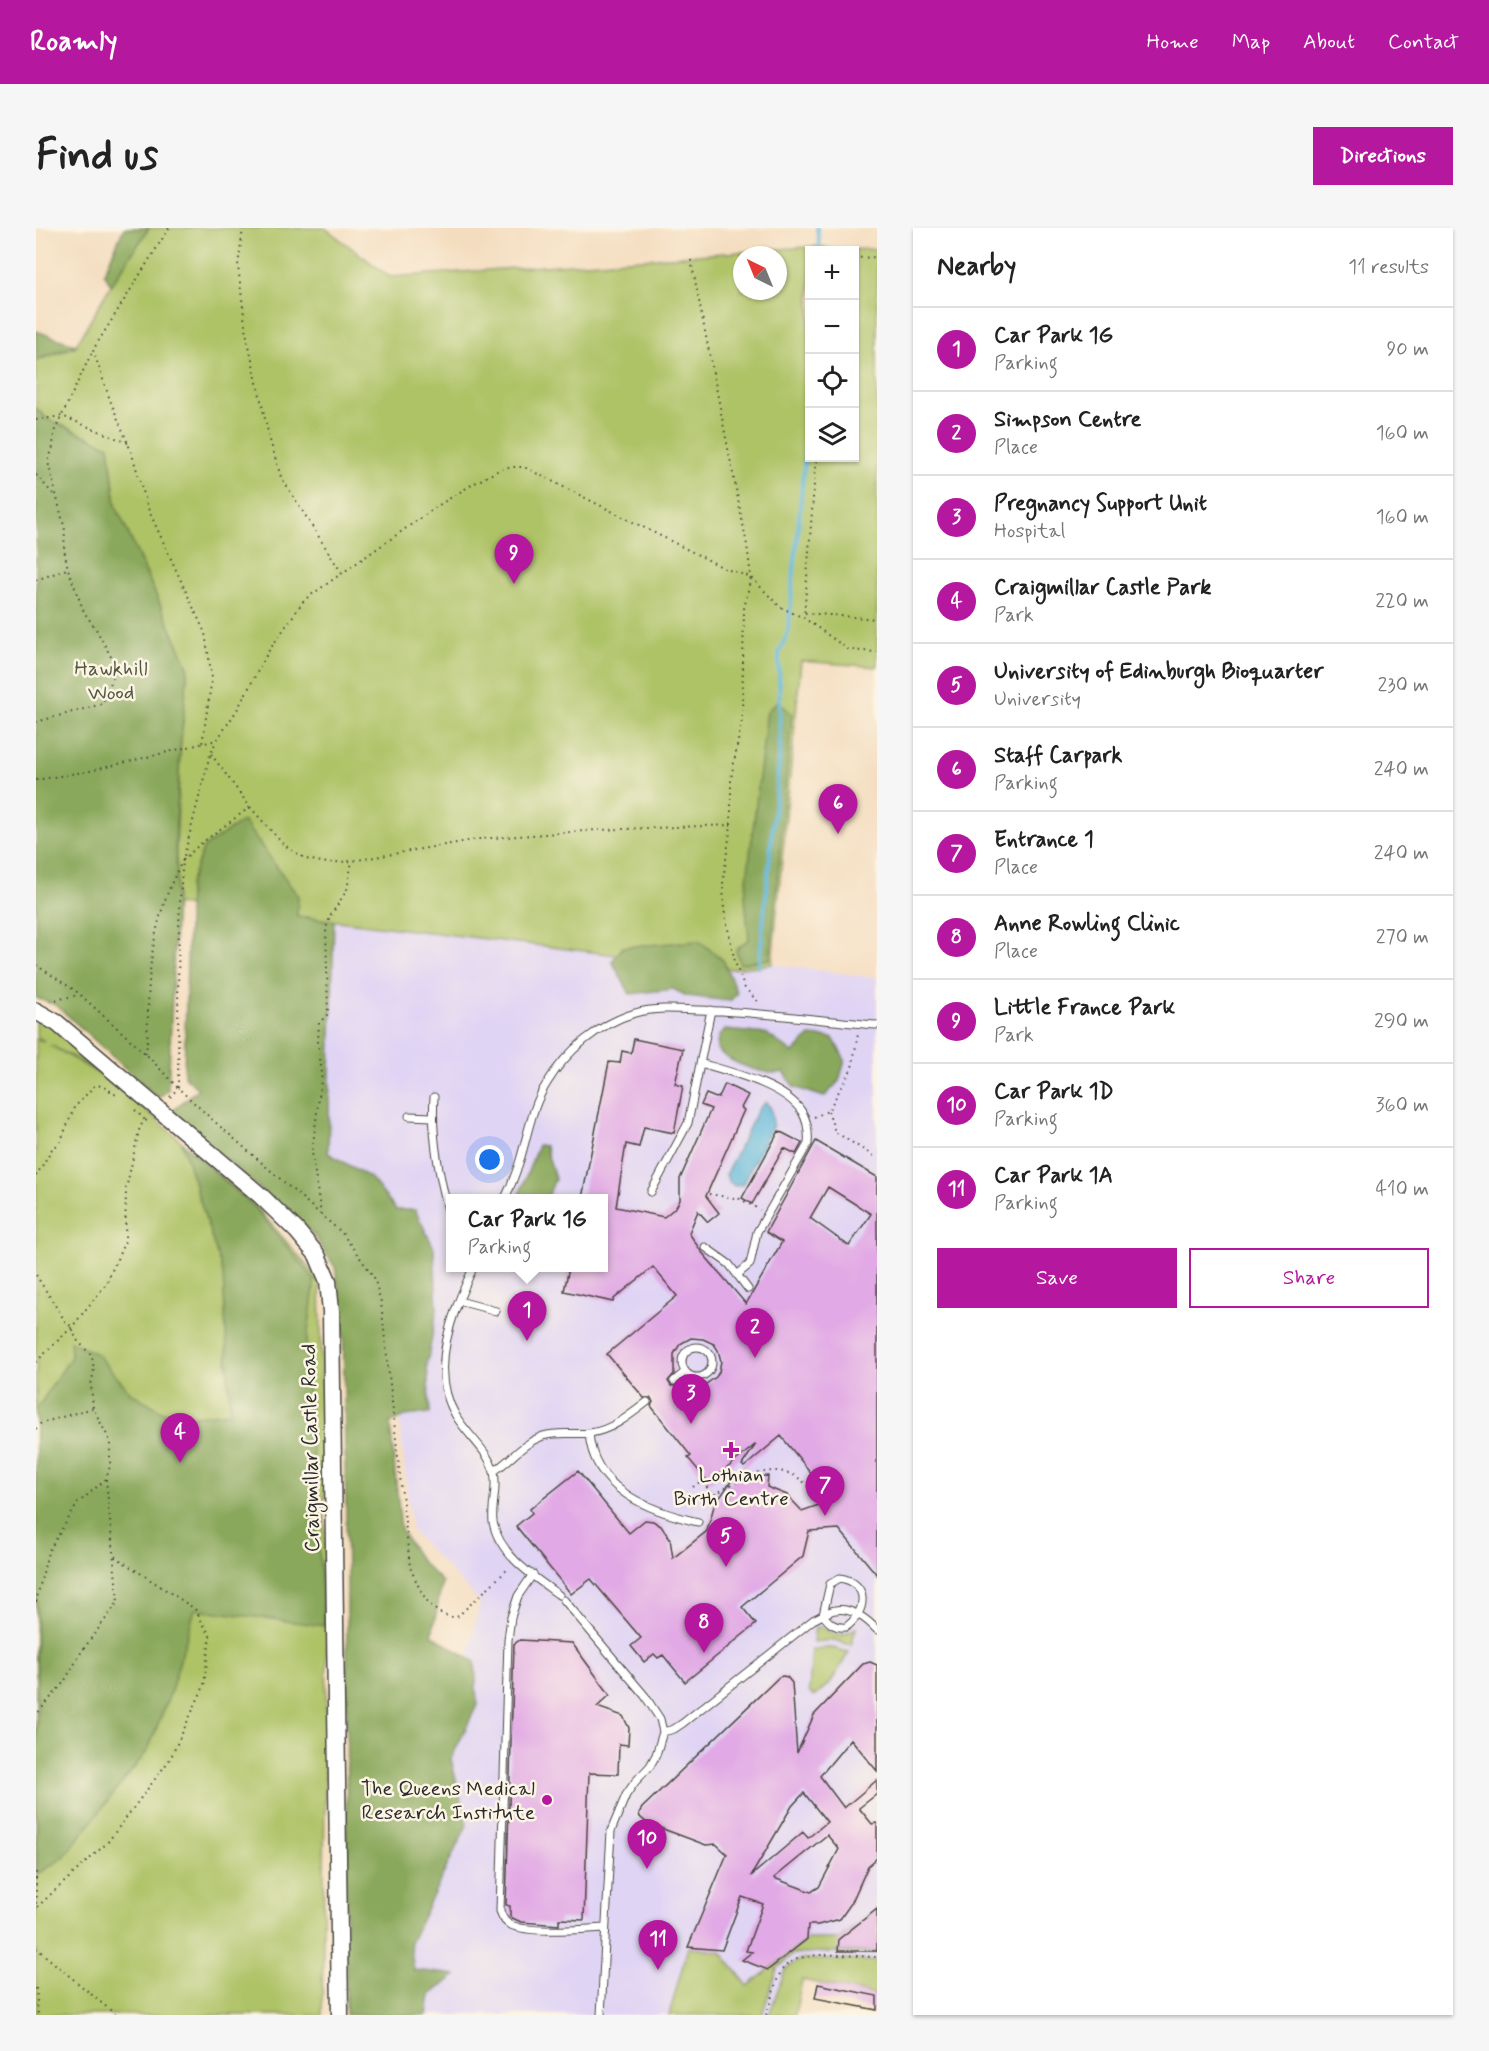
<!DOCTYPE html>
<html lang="en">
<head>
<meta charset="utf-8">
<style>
	:root { --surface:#fff; --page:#f6f6f6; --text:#222; --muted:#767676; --line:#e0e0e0; --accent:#b5179e }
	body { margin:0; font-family:Mynerve,sans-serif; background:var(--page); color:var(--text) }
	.controls { position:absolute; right:18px; top:18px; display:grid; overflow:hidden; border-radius:0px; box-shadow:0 2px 4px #0004 }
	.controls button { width:54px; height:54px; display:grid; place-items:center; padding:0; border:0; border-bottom:2px solid var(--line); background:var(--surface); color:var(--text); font:30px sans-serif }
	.compass { position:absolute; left:697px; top:18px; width:54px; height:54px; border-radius:50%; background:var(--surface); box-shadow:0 2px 4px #0004; rotate:317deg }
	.you { position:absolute; left:454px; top:932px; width:21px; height:21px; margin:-15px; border:4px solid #fff; border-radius:50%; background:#1a73e8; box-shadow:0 0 0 9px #1a73e833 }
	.badge { display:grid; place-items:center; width:39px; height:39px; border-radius:50%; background:var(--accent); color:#fff; font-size:20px; font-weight:700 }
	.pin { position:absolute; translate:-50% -50px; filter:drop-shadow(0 2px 3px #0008) }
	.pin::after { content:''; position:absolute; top:32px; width:21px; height:18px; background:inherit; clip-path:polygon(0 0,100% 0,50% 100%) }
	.popup { position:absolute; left:410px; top:966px; width:162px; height:78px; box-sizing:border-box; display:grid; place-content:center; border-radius:0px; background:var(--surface); filter:drop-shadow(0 2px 4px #0005); font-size:20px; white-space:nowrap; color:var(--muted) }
	.popup b { font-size:22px; color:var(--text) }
	.popup::after { content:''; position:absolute; left:50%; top:100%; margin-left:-12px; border:12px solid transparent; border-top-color:var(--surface) }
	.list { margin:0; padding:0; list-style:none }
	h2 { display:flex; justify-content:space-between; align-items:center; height:78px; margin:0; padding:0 24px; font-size:26px }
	h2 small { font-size:20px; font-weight:400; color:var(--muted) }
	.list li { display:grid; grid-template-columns:39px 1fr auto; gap:18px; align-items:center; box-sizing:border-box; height:84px; padding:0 24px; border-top:2px solid var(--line) }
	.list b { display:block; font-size:22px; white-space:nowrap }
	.list p { margin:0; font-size:20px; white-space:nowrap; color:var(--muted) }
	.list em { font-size:20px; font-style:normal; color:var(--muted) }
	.actions { display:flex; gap:12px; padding:18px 24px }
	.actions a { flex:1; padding:14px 0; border:2px solid var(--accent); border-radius:0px; text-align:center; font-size:21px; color:var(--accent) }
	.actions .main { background:var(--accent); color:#fff }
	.icon { flex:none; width:33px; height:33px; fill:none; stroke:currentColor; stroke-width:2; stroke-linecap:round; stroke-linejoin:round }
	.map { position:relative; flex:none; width:841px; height:1787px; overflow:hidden; border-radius:0px }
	header { display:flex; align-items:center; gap:36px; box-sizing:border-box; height:84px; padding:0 30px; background:var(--accent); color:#fff }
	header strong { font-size:28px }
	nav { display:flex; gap:33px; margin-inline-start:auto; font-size:21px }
	.intro { display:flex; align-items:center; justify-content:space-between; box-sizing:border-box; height:144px; padding:0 36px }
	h1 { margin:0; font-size:42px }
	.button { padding:15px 27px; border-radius:0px; background:var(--accent); color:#fff; font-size:21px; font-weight:700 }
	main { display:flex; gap:36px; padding:0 36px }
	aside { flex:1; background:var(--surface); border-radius:0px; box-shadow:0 2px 4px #0004 }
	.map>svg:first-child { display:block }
</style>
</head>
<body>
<header>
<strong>Roamly</strong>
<nav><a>Home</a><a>Map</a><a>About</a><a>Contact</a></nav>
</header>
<div class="intro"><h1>Find us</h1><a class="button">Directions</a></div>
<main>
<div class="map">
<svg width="841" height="1787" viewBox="0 0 841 1787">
	<rect width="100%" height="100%" fill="#fcf5e5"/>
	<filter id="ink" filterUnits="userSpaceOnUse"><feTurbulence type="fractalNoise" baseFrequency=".0167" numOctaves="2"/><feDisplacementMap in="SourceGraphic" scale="12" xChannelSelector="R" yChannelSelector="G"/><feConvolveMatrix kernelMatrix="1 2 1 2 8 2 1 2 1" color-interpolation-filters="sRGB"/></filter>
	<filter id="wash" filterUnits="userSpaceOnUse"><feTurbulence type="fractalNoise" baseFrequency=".008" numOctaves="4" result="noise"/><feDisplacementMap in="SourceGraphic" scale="24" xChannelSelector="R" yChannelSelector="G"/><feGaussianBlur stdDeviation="1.35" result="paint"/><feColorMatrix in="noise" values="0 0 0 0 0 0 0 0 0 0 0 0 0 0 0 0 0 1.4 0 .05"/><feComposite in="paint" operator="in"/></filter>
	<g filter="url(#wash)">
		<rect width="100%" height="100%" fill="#f4ddbf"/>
		<path fill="#e0d4f4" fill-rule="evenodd" d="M 298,693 L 696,741 L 736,736 L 841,750 L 841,1767 L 766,1752 L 759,1787 L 355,1787 L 444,1374 L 376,1303 L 350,1074 L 291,962 ZM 414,970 L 568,970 L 568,1040 L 414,1040 Z"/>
		<path fill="#aec266" stroke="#6c7648" stroke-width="1.5" fill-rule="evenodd" d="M 113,0 L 289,0 L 354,49 L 785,18 L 797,22 L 774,22 L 774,230 L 818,230 L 818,22 L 798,22 L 841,21 L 841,439 L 765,433 L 736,736 L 696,741 L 260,688 L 138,676 L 144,523 L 152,439 L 80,278 L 73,218 L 11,191 L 0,180 L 0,133 L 39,119 L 75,57 ZM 706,27 L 742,27 L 742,63 L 706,63 Z
			M 0,790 L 15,796 L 77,851 L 14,817 L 77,854 L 219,977 L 284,1053 L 291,1418 L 286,1787 L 0,1787 L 0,811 L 8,813 L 0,808 Z
			M 779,1399 C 798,1398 795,1416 820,1400 L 815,1417 L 798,1412 L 777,1414 Z
			M 786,1420 L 796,1420 L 813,1424 L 797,1451 L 781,1467 L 777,1467 L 773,1464 L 776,1422 Z
			M 841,1681 L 841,1725 L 782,1724 L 757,1726 L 741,1741 L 726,1787 L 633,1787 L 652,1719 L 685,1724 L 712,1758 L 771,1711 L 803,1711 Z
			M 765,1731 L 841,1733 L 841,1767 L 766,1752 L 759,1787 L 733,1787 L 748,1744 L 752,1739 Z"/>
		<path fill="#8aa85b" stroke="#5a6a43" stroke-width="1.5" d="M 88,0 L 113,0 L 75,57 L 68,45 Z
			M 0,103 L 40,117 L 0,132 Z
			M 0,180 L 11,191 L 73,218 L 80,278 L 152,439 L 144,523 L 139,619 L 141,643 L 133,844 L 132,862 L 122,870 L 20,777 L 0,770 Z
			M 742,473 L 756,486 L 734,731 L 704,736 L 700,722 L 713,711 L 709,669 L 731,483 Z
			M 207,593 L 262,668 L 261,688 L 298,693 L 292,925 L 335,950 L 360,982 L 379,982 L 398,1020 L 401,1081 L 391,1136 L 394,1185 L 369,1188 L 354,1195 L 365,1302 L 384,1332 L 406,1354 L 396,1407 L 439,1434 L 441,1477 L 415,1531 L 431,1597 L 374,1715 L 378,1742 L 420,1747 L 394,1767 L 391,1787 L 310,1787 L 311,1354 L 307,1084 L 299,1039 L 277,1006 L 135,884 L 162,861 L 148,848 L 153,658 L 168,619 Z
			M 663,713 L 687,732 L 701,765 L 694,773 L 651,768 L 637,761 L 594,766 L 576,733 L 587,719 Z
			M 689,802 L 731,806 L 757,825 L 774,808 L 797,810 L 809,832 L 803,853 L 788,869 L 758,859 L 748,844 C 729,848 694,836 681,821 L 682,809 Z
			M 146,915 L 220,981 L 279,1052 L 270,1119 L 288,1398 L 159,1381 L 134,1466 L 112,1522 L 27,1630 L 1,1646 L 0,1182 L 35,1129 L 34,1113 L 61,1126 L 95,1165 L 138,1190 L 194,1184 L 187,1046 Z
			M 502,917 L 509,918 L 519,951 L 511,970 L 482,970 Z"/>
		<path fill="#60b8dd" stroke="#467284" stroke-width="1.5" d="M 730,874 L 735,881 L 737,897 L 706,957 L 699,958 L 693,954 L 690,946 L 722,882 Z"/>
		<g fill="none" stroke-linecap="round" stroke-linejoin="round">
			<path stroke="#60b8dd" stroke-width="4" d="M 781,0 L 784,22
				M 723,739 L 744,524 L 743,425 L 752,404 L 774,176"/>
		</g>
		<g id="blocks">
			<path fill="#e1a9e5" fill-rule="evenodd" d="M 598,811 L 647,821 L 639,856 L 647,858 L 638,905 L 608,899 L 603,919 L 590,916 L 580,979 L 628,989 L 640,979 L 644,972 L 644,951 L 675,881 L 665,877 L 670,866 L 680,870 L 683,869 L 689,856 L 712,867 L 705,880 L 708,882 L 670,968 L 683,985 L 672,994 L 662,983 L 653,1005 L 664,1022 L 710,1076 L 746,1014 L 730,1004 L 780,913 L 841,949 L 841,1347 L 803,1301 L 773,1303 L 767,1328 L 706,1379 L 720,1396 L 649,1454 L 627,1427 L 622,1430 L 618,1426 L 608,1434 L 595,1418 L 605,1410 L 555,1351 L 535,1366 L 480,1298 L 496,1285 L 494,1281 L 542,1243 L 593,1305 L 609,1292 L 617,1293 L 625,1298 L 634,1311 L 637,1330 L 671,1303 L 678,1278 L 698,1249 L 732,1248 L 731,1259 L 751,1267 L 766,1283 L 797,1272 L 745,1208 L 708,1239 L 706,1237 L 720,1216 L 673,1255 L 652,1230 L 655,1228 L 615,1178 L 617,1174 L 615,1170 L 608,1170 L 571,1126 L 641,1068 L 617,1039 L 578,1071 L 577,1074 L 528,1063 L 533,1040 L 567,1040 L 567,970 L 546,970 L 573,834 L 584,835 L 586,823 L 595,825 ZM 792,959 L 835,986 L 813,1018 L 774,990 ZM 655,1110 L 667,1111 L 678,1116 L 682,1122 L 685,1133 L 683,1144 L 680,1149 L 670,1156 L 658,1158 L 645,1154 L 639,1158 L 635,1158 L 632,1153 L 638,1146 L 638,1126 L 644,1116 Z
				M 743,903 L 766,915 L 760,926 L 748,920 L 716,976 L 706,970 Z
				M 484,1412 L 536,1415 L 574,1467 L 561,1479 L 587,1488 L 593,1500 L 592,1517 L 583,1516 L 582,1546 L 553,1545 L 548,1692 L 523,1691 L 523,1697 L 485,1694 L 474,1689 L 474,1678 L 470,1677 L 478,1416 Z
				M 834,1434 L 841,1437 L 841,1543 L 815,1511 L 784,1548 L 808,1580 L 841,1552 L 841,1566 L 823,1580 L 836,1596 L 841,1595 L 841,1630 L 832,1638 L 816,1674 L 804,1691 L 782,1697 L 772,1697 L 771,1711 L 732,1742 L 706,1732 L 716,1724 L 710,1723 L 727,1676 L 706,1669 L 686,1722 L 652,1719 L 691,1626 L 680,1616 L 670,1617 L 611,1595 L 604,1589 L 603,1585 L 606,1580 L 743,1449 L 747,1448 L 751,1449 L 756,1455 L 761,1525 L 778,1487 L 827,1436 ZM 768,1565 L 791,1594 L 772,1610 L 767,1604 L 715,1648 L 756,1578 ZM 791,1607 L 803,1621 L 783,1659 L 775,1664 L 738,1650 Z
				M 841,1681 L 841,1723 L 802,1723 L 803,1711 Z
				M 782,1756 L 841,1768 L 841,1782 L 779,1770 Z"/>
		</g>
	</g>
	<g filter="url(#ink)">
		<use href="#blocks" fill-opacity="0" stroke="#494641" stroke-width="1.5"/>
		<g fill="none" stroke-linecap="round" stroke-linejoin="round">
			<defs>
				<path id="service" d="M 664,835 C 694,844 749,857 766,884 C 772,894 773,905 772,916 L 721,1004 L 714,1036 L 701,1047
					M 398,869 C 395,910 404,951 414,990
					M 373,888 L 396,889
					M 615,964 L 652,895 L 675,782
					M 469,970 C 475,958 480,945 484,932 C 492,906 496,878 511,855 C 531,822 563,796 599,785 C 620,779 642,781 663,782 C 723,784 782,792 841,797
					M 669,1019 L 693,1036 L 712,1061
					M 437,1040 C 417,1084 392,1141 420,1188 C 431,1207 452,1222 458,1244 C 462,1260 455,1277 457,1294 C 463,1327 498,1349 523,1367
					M 423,1073 L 460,1083
					M646 1134a15 15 0 1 1 30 0a15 15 0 1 1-30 0Z
					M 638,1153 L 649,1144
					M 553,1205 C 557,1262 614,1283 662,1294
					M 458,1243 C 475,1232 487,1215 507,1208 C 523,1203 538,1207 554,1205 C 576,1202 594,1187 611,1174
					M 497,1346 L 482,1368 L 475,1389 L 472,1412 L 464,1683 C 466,1689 469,1695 475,1697 C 494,1706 547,1701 569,1700
					M 804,1350 C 834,1355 831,1384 810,1399 C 799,1400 794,1396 787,1387 L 794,1356 Z
					M 528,1372 L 609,1468 L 624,1491 L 627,1504 L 620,1527 L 614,1538 L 599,1554 L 590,1567 L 575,1603 L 565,1787
					M 627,1504 L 638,1501 L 647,1495 L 777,1392 C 784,1389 792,1383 799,1382 C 815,1379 831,1391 841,1402"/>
				<path id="tertiary" d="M 0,783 L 21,795 L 225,968 L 261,1003 L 281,1027 L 292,1053 L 295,1083 L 304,1787"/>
			</defs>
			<use href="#service" stroke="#494641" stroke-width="9"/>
			<use href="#tertiary" stroke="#494641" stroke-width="19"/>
			<path stroke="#494641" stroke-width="2" stroke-dasharray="1.5 4.5" stroke-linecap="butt" d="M 133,0 L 57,122 L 74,172 L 95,223 L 113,283 L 169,405 L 176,450 L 166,516
				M 207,0 L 202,38 L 210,104 L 233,209 L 245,249 L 305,344
				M 818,30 L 841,29
				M 655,32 L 711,317 L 715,349 L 708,381 L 706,491 L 695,551 L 695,597 L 687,652 L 688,682 L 699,734 L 708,759 L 723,775
				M 0,192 L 26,188 L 92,215
				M 0,247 L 19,268
				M 0,352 L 31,341
				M 769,385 L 841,391
				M 768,390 L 780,230
				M 0,494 L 66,476 L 81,440 L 60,401 L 48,384 L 32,341 L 28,321 L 29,302 L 12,234 L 17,219 L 18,204 L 57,122
				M 0,552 L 54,543 L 181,512 L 201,482 L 232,424 L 268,372 L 403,277 L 437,256 L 463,242 L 477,239 L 488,239 L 496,243 L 690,341 L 715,349 L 744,379 L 768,390 L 813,422 L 841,424
				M 214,579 L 248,617 L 270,631 L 291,635 L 316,633 L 443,611 L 561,602 L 695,597
				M 0,737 L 40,763 L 110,826 L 142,860 L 179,894 L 306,1005 L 338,1049 L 345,1074 L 374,1339 C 383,1360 394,1390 421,1389 L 473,1340
				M 14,773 L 43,767
				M 110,826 C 113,798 111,770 114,743 C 118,704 128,666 147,632 L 173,530 L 180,513
				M 134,869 L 142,860 C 143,784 140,708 147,632 L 163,617 L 214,579 L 175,526
				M 99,882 L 110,893
				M 792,883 L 799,904 L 841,930
				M 778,889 L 792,883 L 816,840 L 822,806
				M 0,948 L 16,921 L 24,915 L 38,880 L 59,857 L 67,858 L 83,869
				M 673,966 L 704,971 L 724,982
				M 285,987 L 276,924 L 286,845 L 282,815 L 283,795 L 292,786 L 290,700 L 295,687 L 311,662 L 316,633
				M 0,1047 L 29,1093 L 36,1099 L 40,1111 L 56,1128 L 58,1142 L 55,1157 L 57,1180 L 74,1213 L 74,1238 L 70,1251 L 82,1374 L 46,1423 L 28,1454 L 0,1487
				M 0,1134 L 36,1099 L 70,1056 L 89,1013 L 90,961 L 104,898 L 113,890
				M 0,1201 L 5,1195 L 57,1180
				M 657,1259 L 665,1253 L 678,1267 C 716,1243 758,1224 784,1277
				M 0,1374 L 12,1324 L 42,1275 L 70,1251
				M 0,1644 L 0,1686
				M 1,1679 L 71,1615 L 134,1531 L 168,1458 L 174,1408 L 159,1381 L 78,1328
				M 0,1720 L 80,1787
				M 0,1760 L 2,1787
				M 730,1787 C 736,1773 738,1755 746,1742 C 761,1719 816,1729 841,1729"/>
			<use href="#service" stroke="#fff" stroke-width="7"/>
			<use href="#tertiary" stroke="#fff" stroke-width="16"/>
		</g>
	</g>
	<g fill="#b5179e" stroke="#fcf5e5" stroke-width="2">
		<path d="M692 1213h6v6h6v6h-6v6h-6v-6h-6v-6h6z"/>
		<circle cx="511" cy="1572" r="6"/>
	</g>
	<g text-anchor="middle" stroke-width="5" stroke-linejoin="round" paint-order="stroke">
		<g font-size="21" fill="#52583d" stroke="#fcf5e5">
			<text x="75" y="447">Hawkhill<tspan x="75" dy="24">Wood</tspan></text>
		</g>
		<g font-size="21" fill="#2b2b2b" stroke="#fcf5e5">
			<text transform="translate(274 1220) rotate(-91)" y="7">Craigmillar Castle Road</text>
		</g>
		<g font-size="21" fill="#2b2b2b" stroke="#fcf5e5">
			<text x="695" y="1253">Lothian<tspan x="695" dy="24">Birth Centre</tspan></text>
			<text x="499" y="1567" text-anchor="end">The Queens Medical<tspan x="499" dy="24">Research Institute</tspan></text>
		</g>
	</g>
</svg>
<div class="controls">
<button>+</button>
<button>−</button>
<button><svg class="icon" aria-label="locate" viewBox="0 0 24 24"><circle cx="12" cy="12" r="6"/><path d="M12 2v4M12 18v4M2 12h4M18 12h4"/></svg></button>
<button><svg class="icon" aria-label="layers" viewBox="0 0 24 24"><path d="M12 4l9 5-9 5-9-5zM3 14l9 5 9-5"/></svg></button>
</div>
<svg class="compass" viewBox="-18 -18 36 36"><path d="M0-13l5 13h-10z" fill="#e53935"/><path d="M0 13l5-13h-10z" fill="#767676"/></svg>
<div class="you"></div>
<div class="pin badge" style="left:491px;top:1113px">1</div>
<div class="popup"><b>Car Park 1G</b>Parking</div>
<div class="pin badge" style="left:719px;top:1130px">2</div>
<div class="pin badge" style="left:655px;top:1196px">3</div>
<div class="pin badge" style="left:144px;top:1235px">4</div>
<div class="pin badge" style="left:690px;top:1339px">5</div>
<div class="pin badge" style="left:802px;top:606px">6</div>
<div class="pin badge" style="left:789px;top:1288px">7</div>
<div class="pin badge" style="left:668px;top:1425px">8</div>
<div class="pin badge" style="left:478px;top:356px">9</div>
<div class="pin badge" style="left:611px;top:1641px">10</div>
<div class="pin badge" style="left:622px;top:1742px">11</div>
</div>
<aside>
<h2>Nearby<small>11 results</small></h2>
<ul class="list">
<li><span class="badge">1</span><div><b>Car Park 1G</b><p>Parking</p></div><em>90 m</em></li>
<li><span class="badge">2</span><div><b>Simpson Centre</b><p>Place</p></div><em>160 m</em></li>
<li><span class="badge">3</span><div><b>Pregnancy Support Unit</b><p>Hospital</p></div><em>160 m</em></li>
<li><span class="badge">4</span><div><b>Craigmillar Castle Park</b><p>Park</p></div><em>220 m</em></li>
<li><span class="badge">5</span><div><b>University of Edinburgh Bioquarter</b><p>University</p></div><em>230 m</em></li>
<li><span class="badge">6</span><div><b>Staff Carpark</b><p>Parking</p></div><em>240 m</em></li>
<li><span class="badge">7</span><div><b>Entrance 1</b><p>Place</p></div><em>240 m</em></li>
<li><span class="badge">8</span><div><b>Anne Rowling Clinic</b><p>Place</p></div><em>270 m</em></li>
<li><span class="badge">9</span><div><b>Little France Park</b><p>Park</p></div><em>290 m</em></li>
<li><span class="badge">10</span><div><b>Car Park 1D</b><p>Parking</p></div><em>360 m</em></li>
<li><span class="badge">11</span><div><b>Car Park 1A</b><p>Parking</p></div><em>410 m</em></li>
</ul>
<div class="actions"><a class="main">Save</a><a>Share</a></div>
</aside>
</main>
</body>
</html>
